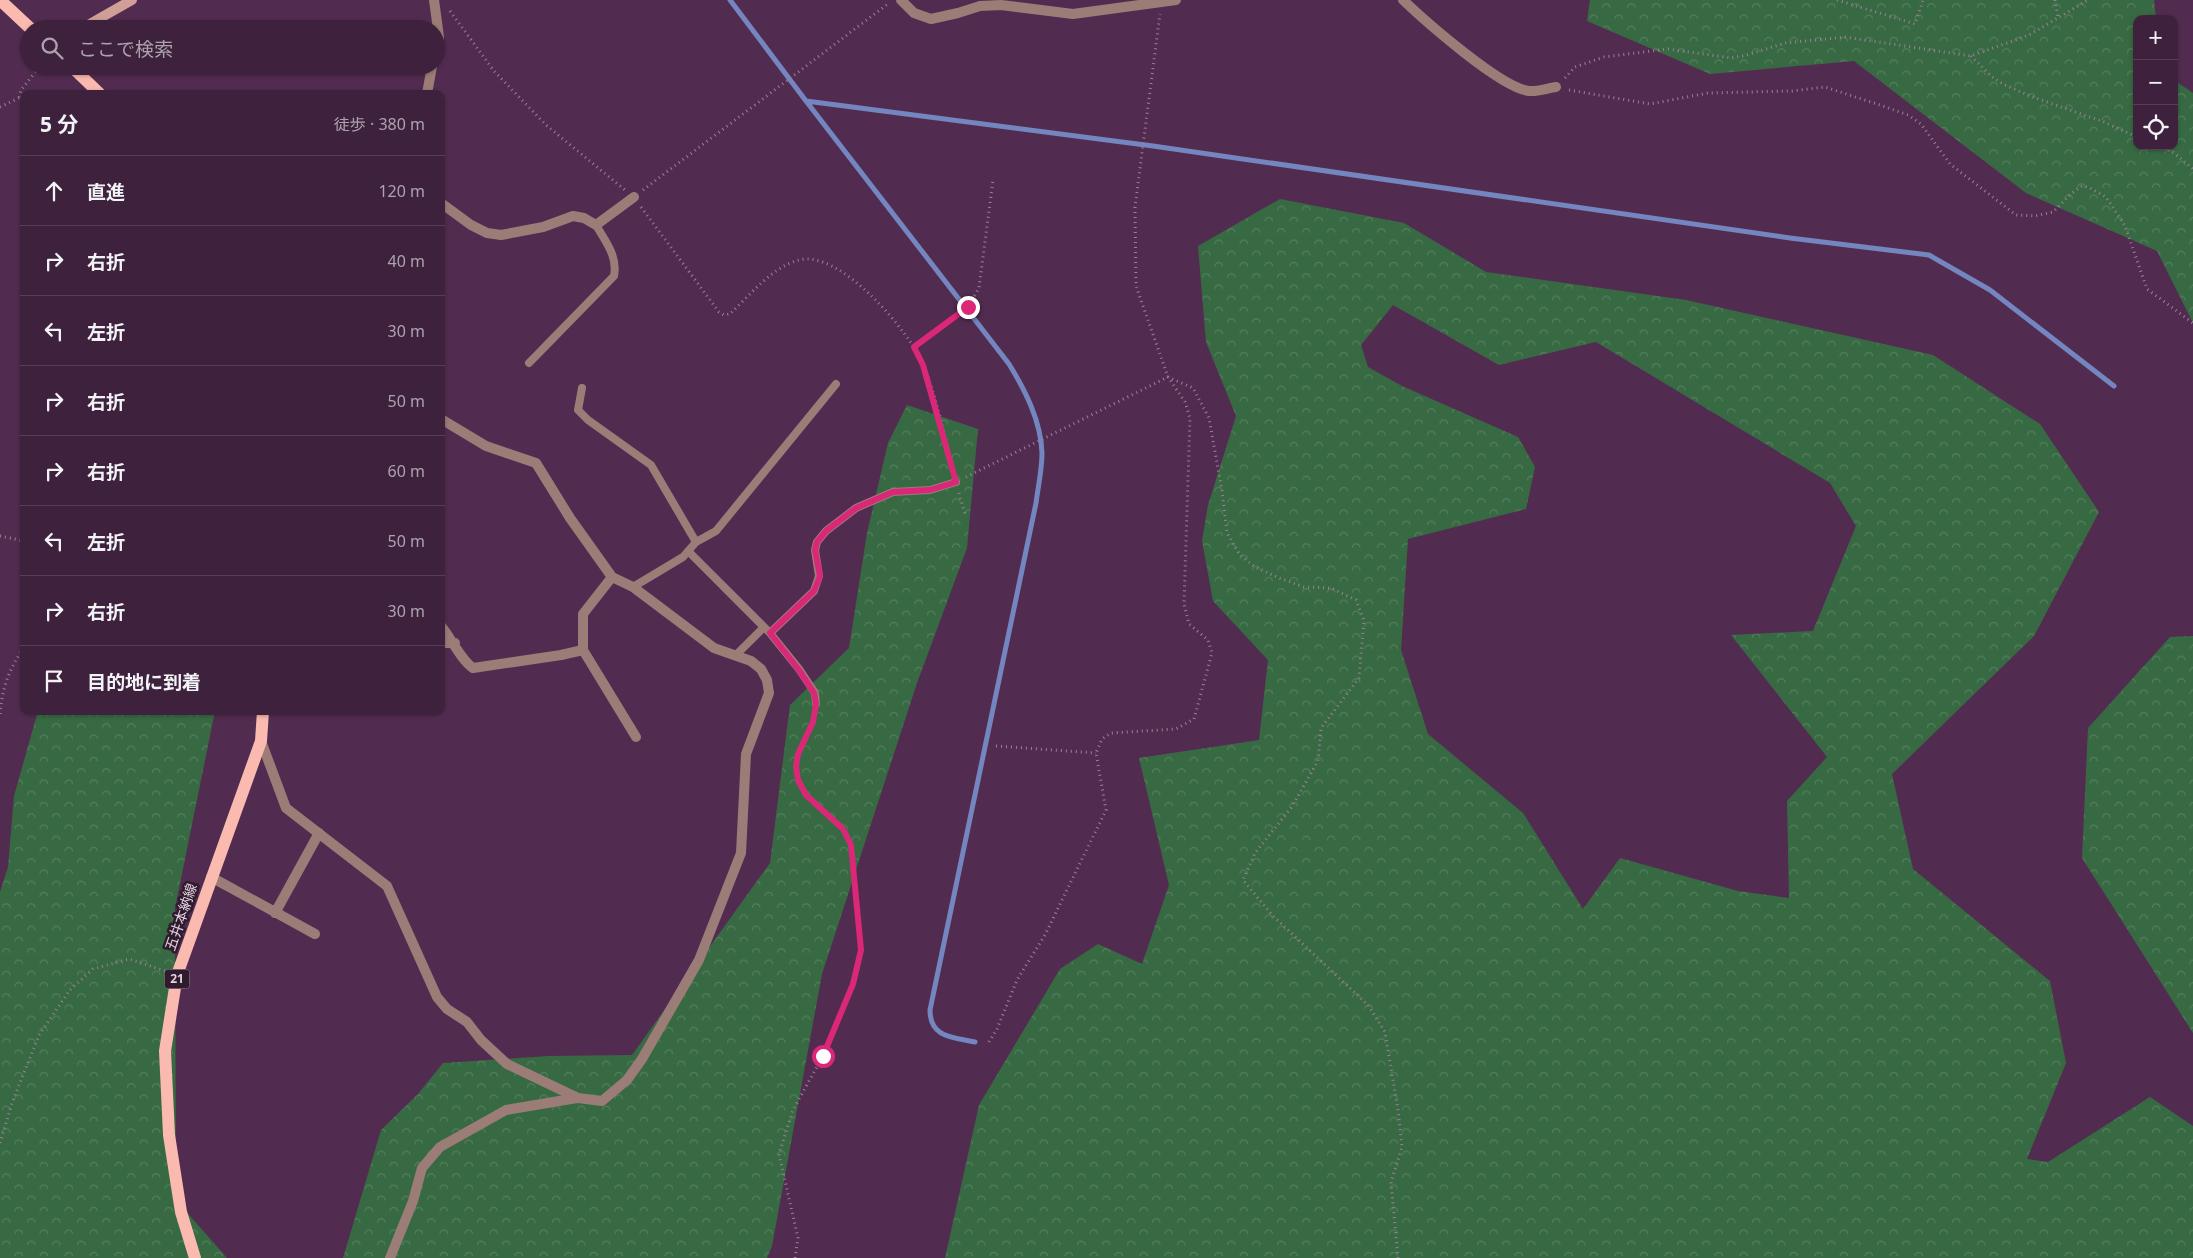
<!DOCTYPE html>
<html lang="ja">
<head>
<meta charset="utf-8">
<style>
	:root { --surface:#3e213c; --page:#492e47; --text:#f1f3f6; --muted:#ada3af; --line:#573e56 }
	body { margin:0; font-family:"Noto Sans","Noto Sans JP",sans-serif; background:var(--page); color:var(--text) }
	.controls { position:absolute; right:15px; top:15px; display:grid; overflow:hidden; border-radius:10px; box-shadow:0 1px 4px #0004 }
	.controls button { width:45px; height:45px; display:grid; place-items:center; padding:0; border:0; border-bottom:1px solid var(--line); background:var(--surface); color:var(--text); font:25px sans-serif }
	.stop { position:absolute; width:15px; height:15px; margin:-11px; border:4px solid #db2777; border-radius:50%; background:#fff }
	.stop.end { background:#db2777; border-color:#fff; box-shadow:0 1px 5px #0008 }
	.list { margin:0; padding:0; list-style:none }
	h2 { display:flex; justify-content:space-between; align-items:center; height:65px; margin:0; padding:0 20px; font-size:21px }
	h2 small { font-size:16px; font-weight:400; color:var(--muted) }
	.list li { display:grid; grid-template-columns:32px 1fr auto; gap:15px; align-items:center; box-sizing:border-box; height:70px; padding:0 20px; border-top:1px solid var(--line) }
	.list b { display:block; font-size:19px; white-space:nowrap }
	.list em { font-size:16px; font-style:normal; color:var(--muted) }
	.icon { flex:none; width:28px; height:28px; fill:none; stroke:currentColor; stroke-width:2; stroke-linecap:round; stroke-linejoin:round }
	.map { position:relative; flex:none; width:2193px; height:1258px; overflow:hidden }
	.search { position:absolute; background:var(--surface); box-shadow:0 1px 4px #0004; left:20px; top:20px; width:425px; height:55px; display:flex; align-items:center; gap:12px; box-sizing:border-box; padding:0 18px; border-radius:28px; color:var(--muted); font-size:19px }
	.panel { position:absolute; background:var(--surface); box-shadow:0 1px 4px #0004; left:20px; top:90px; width:425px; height:625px; border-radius:10px }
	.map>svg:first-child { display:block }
</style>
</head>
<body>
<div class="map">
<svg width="2193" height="1258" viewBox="0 0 2193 1258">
	<defs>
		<pattern id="forest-crowns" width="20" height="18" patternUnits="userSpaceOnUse" patternTransform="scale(1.25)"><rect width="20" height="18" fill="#376a42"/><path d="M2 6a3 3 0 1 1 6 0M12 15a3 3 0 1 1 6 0" fill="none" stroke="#547e5d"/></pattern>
	</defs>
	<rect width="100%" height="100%" fill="#522c50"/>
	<path fill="url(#forest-crowns)" fill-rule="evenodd" d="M 1590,0 L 2154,0 L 2156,19 L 2137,19 L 2137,146 L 2174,146 L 2174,80 L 2193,93 L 2193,323 L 2157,251 L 2026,193 L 1854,61 L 1710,74 L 1587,21 Z
		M 1280,199 L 1404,223 L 1486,272 L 1686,300 L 1933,355 L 2040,424 L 2099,512 L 2034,636 L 1892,774 L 1913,869 L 2050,981 L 2066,1063 L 2027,1159 L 2048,1162 L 2150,1097 L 2193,1126 L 2193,1258 L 945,1258 L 979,1105 L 1060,969 L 1098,944 L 1142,964 L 1169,885 L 1139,758 L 1259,740 L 1268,660 L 1213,601 L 1202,541 L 1208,505 L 1236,416 L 1206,342 L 1198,246 ZM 1393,305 L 1499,365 L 1596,342 L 1830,483 L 1856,526 L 1813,631 L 1731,635 L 1827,757 L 1787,801 L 1789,898 L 1738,891 L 1620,858 L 1583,909 L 1523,813 L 1428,734 L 1401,650 L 1408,539 L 1526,509 L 1535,467 L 1518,437 L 1402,386 L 1368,367 L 1361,345 Z
		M 907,405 L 978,429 L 967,548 L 917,683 L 822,974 L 772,1246 L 767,1258 L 343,1258 L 381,1130 L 418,1094 L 443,1063 L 549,1056 L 632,1055 L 770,863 L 790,705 L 849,648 L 867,533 L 888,443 Z
		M 2193,636 L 2193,1033 L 2082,858 L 2088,728 L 2170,637 Z
		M 38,711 L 215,711 L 175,908 L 176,1200 L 227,1258 L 0,1258 L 0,892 L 8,867 L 14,796 Z"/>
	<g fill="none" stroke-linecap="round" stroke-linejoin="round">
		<path stroke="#7386bf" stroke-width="5" d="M 730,0 L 806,101 L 1153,146 L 1790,238 L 1929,255 L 1990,290 L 2114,386
			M 806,101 L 1009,364 C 1025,390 1041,421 1042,453 C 1042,470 1038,487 1036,503 L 930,1010 C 930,1038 953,1037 975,1042"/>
		<path stroke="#9e7f9b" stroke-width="3" stroke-dasharray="1 4" stroke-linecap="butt" d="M 1837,0 L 1915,24 L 1923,0
			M 2055,0 L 2058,18
			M 450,11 L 494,71 L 546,125 L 625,190
			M 1971,56 L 1991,76 L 2003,84 L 2030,96 L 2104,122 L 2137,137
			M 1565,78 L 1575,67 L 1604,57 L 1668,49 L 1731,58 L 1747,55 L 1785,43 L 1845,37 L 1971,56 L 2029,35 L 2088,0
			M 1569,90 L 1650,104 L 1708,93 L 1792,91 L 1825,87 L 1883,106 L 1908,115 L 1921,124 L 1950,164 L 2016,215 L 2035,216 L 2053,212 L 2072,193 L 2082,186 L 2088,187 L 2106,197 L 2125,226 L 2147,289 L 2193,323
			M 24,106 L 19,98 L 21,90 L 40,66
			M 0,107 L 19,98
			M 2159,146 L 2173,152 L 2193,169
			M 643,190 L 889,3
			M 641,207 L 719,312 L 724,315 L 730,314 C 750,295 772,267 799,260 C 840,249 910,332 924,366 C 937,400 945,437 954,472
			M 914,347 L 968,307 L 979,288 L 993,180
			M 966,477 L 1168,377 L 1193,388 L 1209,418 L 1222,491 L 1227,533 L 1240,555 L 1255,567 L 1279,578 L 1304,587 L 1331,588 L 1356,600 L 1364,620 L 1359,678 L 1321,728 L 1318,761 L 1291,808 L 1255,853 L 1243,880 L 1272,915 L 1368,1005 L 1385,1032 L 1398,1110 L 1402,1147 L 1391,1182 L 1398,1258
			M 959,493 L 965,514
			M 0,536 L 24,541
			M 0,714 C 2,689 9,668 24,648
			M 996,746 L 1096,753
			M 989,1042 L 997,1029 L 1017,980 L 1045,935 L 1106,810 L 1096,753 L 1102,739 L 1111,733 L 1176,729 L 1194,719 L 1212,653 L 1208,640 L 1189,624 L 1184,604 L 1190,418 L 1185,402 L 1168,377 L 1136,286 L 1135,207 L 1160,14
			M 0,1143 L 12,1103 L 39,1035 L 70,990 L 93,969 L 129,959 L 165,971
			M 795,1258 L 798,1238 L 779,1154 L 793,1110 L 823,1056 L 853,984 L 861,951 L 851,845 L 843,829 L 806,795 L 798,780 L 797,766 L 798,754 L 813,721 L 814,714"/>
		<path stroke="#9c7c77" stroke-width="8" d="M 529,363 L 614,276 C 618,256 605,241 596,225
			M 582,388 L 578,410 L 588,420 L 651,465 L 696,542
			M 689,552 L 770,633 L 799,669 L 815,693 L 816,704
			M 633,587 L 683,557 L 696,542 L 716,531 L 836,384
			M 770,633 L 814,591 L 819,576 L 815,550 L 817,542 L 826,531 L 856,508 L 893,492 L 930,490 L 956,482
			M 735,656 L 764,627"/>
		<path stroke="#9c7c77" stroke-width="10" d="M 434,0 L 439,37 L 436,49
			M 901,0 L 914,13 L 931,19 L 958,13 L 980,6 L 1001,5 L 1073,14 L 1176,0
			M 1403,0 C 1425,21 1501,88 1529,91 C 1537,92 1548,88 1556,87
			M 427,94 L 432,66
			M 441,203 L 471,225 L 487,233 L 501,235 L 543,227 L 573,216 L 584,218 L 596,225 L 634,197
			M 612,577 L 583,614 L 583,650 L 636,737
			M 441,626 C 451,638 461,660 473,668 L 561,655 L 583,650
			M 441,643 L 455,643
			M 261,741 L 286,808 L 387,886 L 437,997 L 447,1009 L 467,1022 L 481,1040 L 507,1064 L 578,1098 L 602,1101 L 627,1080 L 642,1059 L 699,960 L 741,853 L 746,754 L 769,693 L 767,680 L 761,669 L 751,661 L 714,648 L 633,587 L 612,577 L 570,518 L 536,463 L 486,446 L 441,419
			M 211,877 L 315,934
			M 275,913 L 319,833
			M 390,1258 L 413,1201 L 422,1168 L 440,1147 L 506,1110 L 577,1098"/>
		<path stroke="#d19f97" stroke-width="10" d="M 81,29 L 132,0"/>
		<path stroke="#fabab0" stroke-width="12" d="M 0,0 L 31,29
			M 71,66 L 100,94
			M 195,1258 L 181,1212 L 169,1135 L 165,1051 L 177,975 L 261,741 L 263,711"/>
	</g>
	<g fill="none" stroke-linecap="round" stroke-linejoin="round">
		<path stroke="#db2777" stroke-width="6" d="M 823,1056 L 853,984 L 861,950 L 851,845 L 843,829 L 806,795 L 798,780 L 796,766 L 798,754 L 813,722 L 816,704 L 814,693 L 799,670 L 770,633 L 814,591 L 820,576 L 815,550 L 817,542 L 826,531 L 856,508 L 893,492 L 930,490 L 956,482 L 923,365 L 914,347 L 968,307"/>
	</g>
	<g text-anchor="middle" stroke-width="5" stroke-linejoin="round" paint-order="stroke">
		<rect fill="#2e1c2c" stroke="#af99ac" stroke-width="1" x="164.5" y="969.5" width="25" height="19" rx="4"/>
		<g font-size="12" font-weight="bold" fill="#e6cee3">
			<text x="177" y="983">21</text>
		</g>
		<g font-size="14" fill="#e6cee3" stroke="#2e1c2c">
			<text transform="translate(181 917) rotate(-71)" y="5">五井本納線</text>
		</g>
	</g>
</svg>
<div class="controls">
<button>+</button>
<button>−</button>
<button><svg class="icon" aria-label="locate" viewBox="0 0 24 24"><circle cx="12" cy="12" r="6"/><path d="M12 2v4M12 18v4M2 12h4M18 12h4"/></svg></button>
</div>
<div class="stop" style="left:823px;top:1056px"></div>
<div class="stop end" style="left:968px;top:307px"></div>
<div class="search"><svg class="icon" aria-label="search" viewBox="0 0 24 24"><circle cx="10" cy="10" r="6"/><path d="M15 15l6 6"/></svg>ここで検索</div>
<section class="panel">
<h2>5 分<small>徒歩 · 380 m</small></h2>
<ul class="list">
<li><svg class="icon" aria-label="ahead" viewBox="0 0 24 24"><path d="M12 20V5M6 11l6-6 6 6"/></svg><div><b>直進</b></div><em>120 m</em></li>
<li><svg class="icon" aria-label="right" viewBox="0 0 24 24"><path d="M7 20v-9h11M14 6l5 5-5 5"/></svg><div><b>右折</b></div><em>40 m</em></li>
<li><svg class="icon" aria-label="left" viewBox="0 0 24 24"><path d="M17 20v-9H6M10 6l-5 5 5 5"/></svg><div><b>左折</b></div><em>30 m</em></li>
<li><svg class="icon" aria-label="right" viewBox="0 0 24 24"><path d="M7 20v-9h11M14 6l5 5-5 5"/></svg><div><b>右折</b></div><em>50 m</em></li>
<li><svg class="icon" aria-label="right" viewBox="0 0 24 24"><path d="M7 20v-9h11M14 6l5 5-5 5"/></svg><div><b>右折</b></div><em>60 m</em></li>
<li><svg class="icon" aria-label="left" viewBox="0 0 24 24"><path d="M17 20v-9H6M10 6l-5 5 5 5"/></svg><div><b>左折</b></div><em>50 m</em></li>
<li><svg class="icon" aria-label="right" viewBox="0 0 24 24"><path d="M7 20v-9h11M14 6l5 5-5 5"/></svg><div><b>右折</b></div><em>30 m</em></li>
<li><svg class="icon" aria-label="arrive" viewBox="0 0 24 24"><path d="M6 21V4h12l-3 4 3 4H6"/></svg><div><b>目的地に到着</b></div></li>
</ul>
</section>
</div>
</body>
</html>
